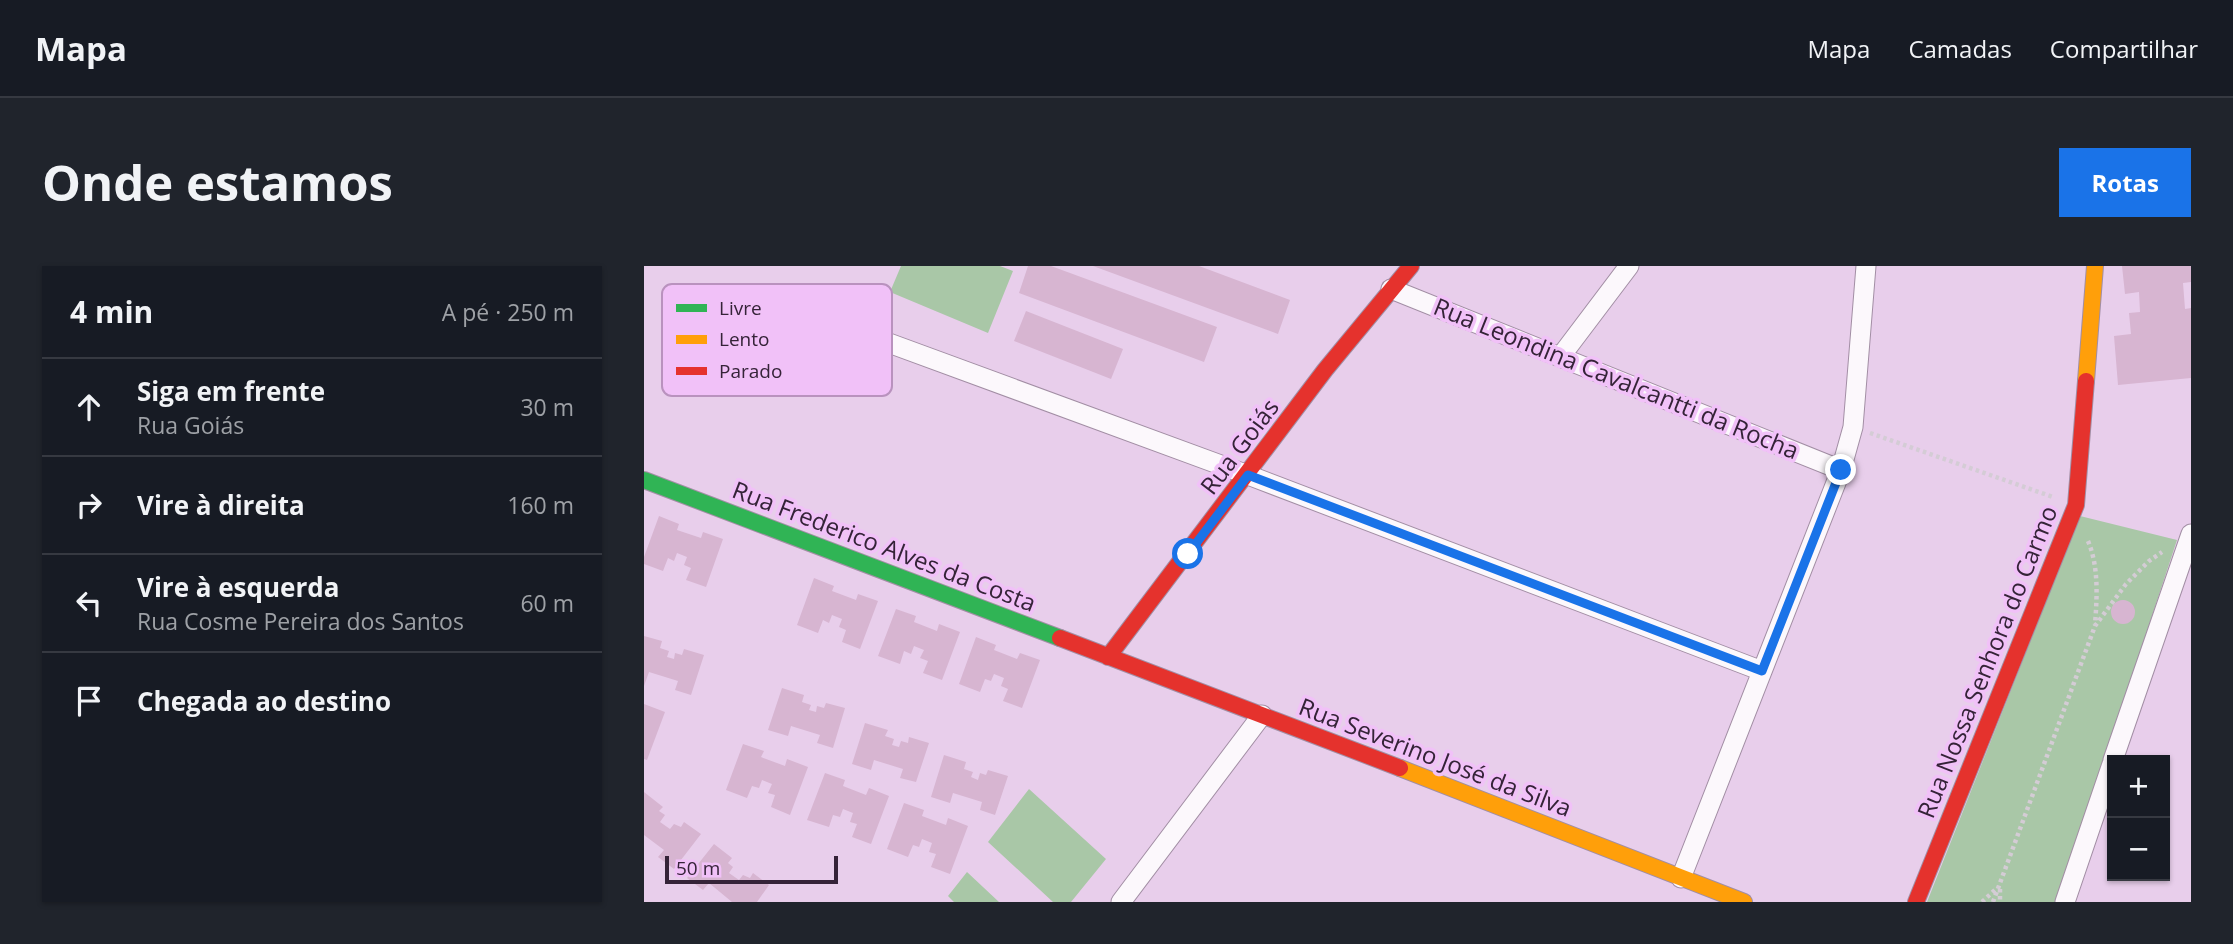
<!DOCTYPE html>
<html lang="pt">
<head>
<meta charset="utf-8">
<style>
	:root { --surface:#171b24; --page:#20242c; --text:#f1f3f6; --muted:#9ea1a6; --line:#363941; --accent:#1a73e8 }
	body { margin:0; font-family:"Open Sans",sans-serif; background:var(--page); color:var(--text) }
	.controls { position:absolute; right:21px; bottom:21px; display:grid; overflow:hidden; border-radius:0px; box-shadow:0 2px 5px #0004 }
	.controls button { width:63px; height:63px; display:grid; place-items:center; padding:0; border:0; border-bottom:2px solid var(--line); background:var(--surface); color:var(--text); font:35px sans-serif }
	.scale { position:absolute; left:21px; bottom:18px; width:173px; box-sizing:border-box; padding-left:7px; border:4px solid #352338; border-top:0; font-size:19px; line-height:24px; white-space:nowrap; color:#352338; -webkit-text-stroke:5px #f1c1f8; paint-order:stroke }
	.stop { position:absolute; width:21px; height:21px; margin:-16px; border:5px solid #1a73e8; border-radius:50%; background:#fff }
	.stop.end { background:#1a73e8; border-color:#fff; box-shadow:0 2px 7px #0008 }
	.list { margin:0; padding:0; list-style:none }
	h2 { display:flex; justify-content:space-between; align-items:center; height:91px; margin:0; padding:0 28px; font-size:30px }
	h2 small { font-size:23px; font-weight:400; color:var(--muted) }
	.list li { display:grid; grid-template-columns:46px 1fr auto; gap:21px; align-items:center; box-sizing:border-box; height:98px; padding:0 28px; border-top:2px solid var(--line) }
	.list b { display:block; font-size:26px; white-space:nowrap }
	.list p { margin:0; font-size:23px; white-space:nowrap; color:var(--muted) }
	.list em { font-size:23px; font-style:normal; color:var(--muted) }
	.icon { flex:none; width:38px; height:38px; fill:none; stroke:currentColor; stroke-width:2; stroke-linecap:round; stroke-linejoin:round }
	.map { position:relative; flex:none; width:1547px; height:636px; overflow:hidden; border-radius:0px }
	header { display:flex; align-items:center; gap:42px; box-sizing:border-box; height:98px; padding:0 35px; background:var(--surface); border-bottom:2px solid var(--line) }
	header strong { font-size:33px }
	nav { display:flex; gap:38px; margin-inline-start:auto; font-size:24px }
	.intro { display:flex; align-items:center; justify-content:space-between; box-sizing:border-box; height:168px; padding:0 42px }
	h1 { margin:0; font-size:49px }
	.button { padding:18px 32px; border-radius:0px; background:var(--accent); color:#fff; font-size:24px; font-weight:700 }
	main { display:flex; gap:42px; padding:0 42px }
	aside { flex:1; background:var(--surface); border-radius:0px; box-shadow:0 2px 5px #0004 }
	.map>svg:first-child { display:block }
</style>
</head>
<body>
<header>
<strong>Mapa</strong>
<nav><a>Mapa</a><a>Camadas</a><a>Compartilhar</a></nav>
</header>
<div class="intro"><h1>Onde estamos</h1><a class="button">Rotas</a></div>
<main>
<aside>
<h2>4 min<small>A pé · 250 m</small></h2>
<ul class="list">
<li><svg class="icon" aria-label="ahead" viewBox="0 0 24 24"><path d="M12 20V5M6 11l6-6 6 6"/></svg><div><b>Siga em frente</b><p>Rua Goiás</p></div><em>30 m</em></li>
<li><svg class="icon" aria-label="right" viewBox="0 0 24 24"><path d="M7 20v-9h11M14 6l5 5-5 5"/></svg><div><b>Vire à direita</b></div><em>160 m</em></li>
<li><svg class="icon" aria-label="left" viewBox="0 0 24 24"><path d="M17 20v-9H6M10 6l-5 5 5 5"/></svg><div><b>Vire à esquerda</b><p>Rua Cosme Pereira dos Santos</p></div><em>60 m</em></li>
<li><svg class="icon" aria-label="arrive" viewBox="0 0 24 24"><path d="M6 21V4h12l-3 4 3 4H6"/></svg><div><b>Chegada ao destino</b></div></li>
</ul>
</aside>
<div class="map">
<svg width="1547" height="636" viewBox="0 0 1547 636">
	<rect width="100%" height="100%" fill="#e8ceeb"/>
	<path fill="#a9c7a7" d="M 257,0 L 356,0 L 369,5 L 344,67 L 246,26 Z
		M 1436,250 L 1533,274 L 1414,636 L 1283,636 Z
		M 385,523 L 462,593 L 427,636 L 409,636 L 344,576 Z
		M 323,606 L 355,636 L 310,636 L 304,630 Z"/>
	<path fill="#d7b5d1" d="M 384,0 L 407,0 L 573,61 L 560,96 L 375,27 Z
		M 449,0 L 555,0 L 646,34 L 634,68 Z
		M 1478,0 L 1547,0 L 1547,16 L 1539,17 L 1541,43 L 1547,42 L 1547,112 L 1474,119 L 1470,70 L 1487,68 L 1485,47 L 1496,46 L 1495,26 L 1481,28 Z
		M 382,45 L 479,83 L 467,113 L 370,75 Z
		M 15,250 L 35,258 L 33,264 L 57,272 L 59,266 L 79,273 L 62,321 L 42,314 L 47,302 L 40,299 L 43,291 L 33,287 L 30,295 L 24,292 L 19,305 L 0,298 L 0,291 Z
		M 170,312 L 190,320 L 188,325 L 212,334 L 214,328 L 234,335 L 216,383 L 198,376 L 202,364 L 195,361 L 198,353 L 188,349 L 185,357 L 179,354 L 174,367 L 153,359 Z
		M1467 346a12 12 0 1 1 24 0a12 12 0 1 1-24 0Z
		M 252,343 L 272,350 L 270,356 L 293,365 L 295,358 L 316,366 L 298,414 L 279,407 L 284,395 L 276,392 L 280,384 L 270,380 L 267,388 L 260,385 L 256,398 L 234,390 Z
		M 0,370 L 18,375 L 16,382 L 25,385 L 23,391 L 30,393 L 31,387 L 38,389 L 40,383 L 60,389 L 47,429 L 31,424 L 34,415 L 5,406 L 0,420 Z
		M 332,371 L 352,379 L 350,384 L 373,393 L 376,387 L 396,394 L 378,442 L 359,435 L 364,423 L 357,420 L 360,412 L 350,408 L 347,415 L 341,413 L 336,426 L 315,418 Z
		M 138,422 L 160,429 L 158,436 L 167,439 L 165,444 L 172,446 L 173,440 L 180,442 L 182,437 L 201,442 L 189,482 L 173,477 L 176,469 L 147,460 L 144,470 L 124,464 Z
		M 0,438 L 21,446 L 3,494 L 0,493 Z
		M 221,457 L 244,464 L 241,470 L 250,473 L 248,479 L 255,481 L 257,475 L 264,477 L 265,471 L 285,477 L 272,516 L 256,512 L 259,503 L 230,494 L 227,504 L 208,498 Z
		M 99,478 L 120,485 L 117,491 L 141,500 L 143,493 L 164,501 L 146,549 L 127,541 L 131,529 L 124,527 L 128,518 L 118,514 L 115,522 L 108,520 L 103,532 L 82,524 Z
		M 300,489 L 322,496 L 320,503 L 329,506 L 327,511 L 334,514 L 336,507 L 342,509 L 344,504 L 364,510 L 351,549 L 336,544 L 338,536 L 309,527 L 306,537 L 287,531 Z
		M 181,507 L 201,514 L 199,520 L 222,529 L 225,522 L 245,530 L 227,578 L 208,571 L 213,558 L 206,556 L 209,547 L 199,543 L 196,551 L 189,549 L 185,561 L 163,554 Z
		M 0,526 L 19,541 L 15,545 L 21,549 L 16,556 L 26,563 L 30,558 L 37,561 L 40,556 L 57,568 L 30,603 L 14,591 L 20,584 L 0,569 Z
		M 260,537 L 280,544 L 278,550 L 302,559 L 304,552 L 324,560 L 306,608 L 287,601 L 292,588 L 285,586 L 288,577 L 278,573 L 275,581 L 269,579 L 264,591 L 243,583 Z
		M 70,578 L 88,592 L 84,597 L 89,601 L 85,607 L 95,614 L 99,609 L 106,612 L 109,607 L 125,619 L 113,636 L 88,636 L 65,617 L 59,624 L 43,612 Z"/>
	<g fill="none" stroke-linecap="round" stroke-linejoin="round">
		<defs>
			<path id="street" d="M 747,23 L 1197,204
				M 223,69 L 604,209 L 1118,405
				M 917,90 L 985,0
				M 1469,494 L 1547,268
				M 1037,612 L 1197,204 L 1209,161 L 1222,0
				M 477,636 L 618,449
				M 1421,636 L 1468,498"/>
			<path id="fast" d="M 0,214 L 416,372"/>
			<path id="slow" d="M 1442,115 L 1451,0
				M 756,502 L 1100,636"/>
			<path id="jam" d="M 416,372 L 756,502
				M 464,391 L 681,104 L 767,0
				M 1272,636 L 1432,239 L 1442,115"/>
		</defs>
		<use href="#street" stroke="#a28ea4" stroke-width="21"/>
		<use href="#fast" stroke="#a28ea4" stroke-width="18"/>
		<use href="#slow" stroke="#a28ea4" stroke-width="18"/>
		<use href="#jam" stroke="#a28ea4" stroke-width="18"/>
		<path stroke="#d4ccd5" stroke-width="4.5" stroke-dasharray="3.5 3.5" stroke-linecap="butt" d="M 1226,167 L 1409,231
			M 1444,275 C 1455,301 1453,331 1451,359
			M 1356,623 L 1356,636
			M 1338,636 L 1353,622
			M 1349,636 L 1451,360 L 1482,318 L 1505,295 L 1518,286"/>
		<use href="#street" stroke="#fcf8fc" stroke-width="19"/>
		<use href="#fast" stroke="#30b455" stroke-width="16"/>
		<use href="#slow" stroke="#ff9f0a" stroke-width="16"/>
		<use href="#jam" stroke="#e5322d" stroke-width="16"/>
	</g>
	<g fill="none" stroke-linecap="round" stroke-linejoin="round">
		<path stroke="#1a73e8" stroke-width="9" d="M 544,288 L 604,209 L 1118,405 L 1197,204"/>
	</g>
	<g text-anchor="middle" stroke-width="7" stroke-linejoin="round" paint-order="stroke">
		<g font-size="24" fill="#352338" stroke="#f1c1f8">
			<text transform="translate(972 113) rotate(22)" y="8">Rua Leondina Cavalcantti da Rocha</text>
			<text transform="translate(596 181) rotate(-53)" y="8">Rua Goiás</text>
			<text transform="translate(240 281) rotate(21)" y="8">Rua Frederico Alves da Costa</text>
			<text transform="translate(1344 396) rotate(-68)" y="8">Rua Nossa Senhora do Carmo</text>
			<text transform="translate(791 492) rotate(21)" y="8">Rua Severino José da Silva</text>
		</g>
	</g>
	<rect x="18" y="18" width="230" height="112" rx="10" fill="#f1c1f8" stroke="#b992be" stroke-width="2"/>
	<rect x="32" y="38" width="31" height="8" fill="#30b455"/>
	<rect x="32" y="69" width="31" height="9" fill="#ff9f0a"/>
	<rect x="32" y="101" width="31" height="8" fill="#e5322d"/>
	<g font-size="19" fill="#352338">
		<text x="75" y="49">Livre</text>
		<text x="75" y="80">Lento</text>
		<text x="75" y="112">Parado</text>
	</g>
</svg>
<div class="controls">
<button>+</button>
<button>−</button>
</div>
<div class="scale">50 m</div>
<div class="stop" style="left:544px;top:288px"></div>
<div class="stop end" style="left:1197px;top:204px"></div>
</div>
</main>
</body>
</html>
